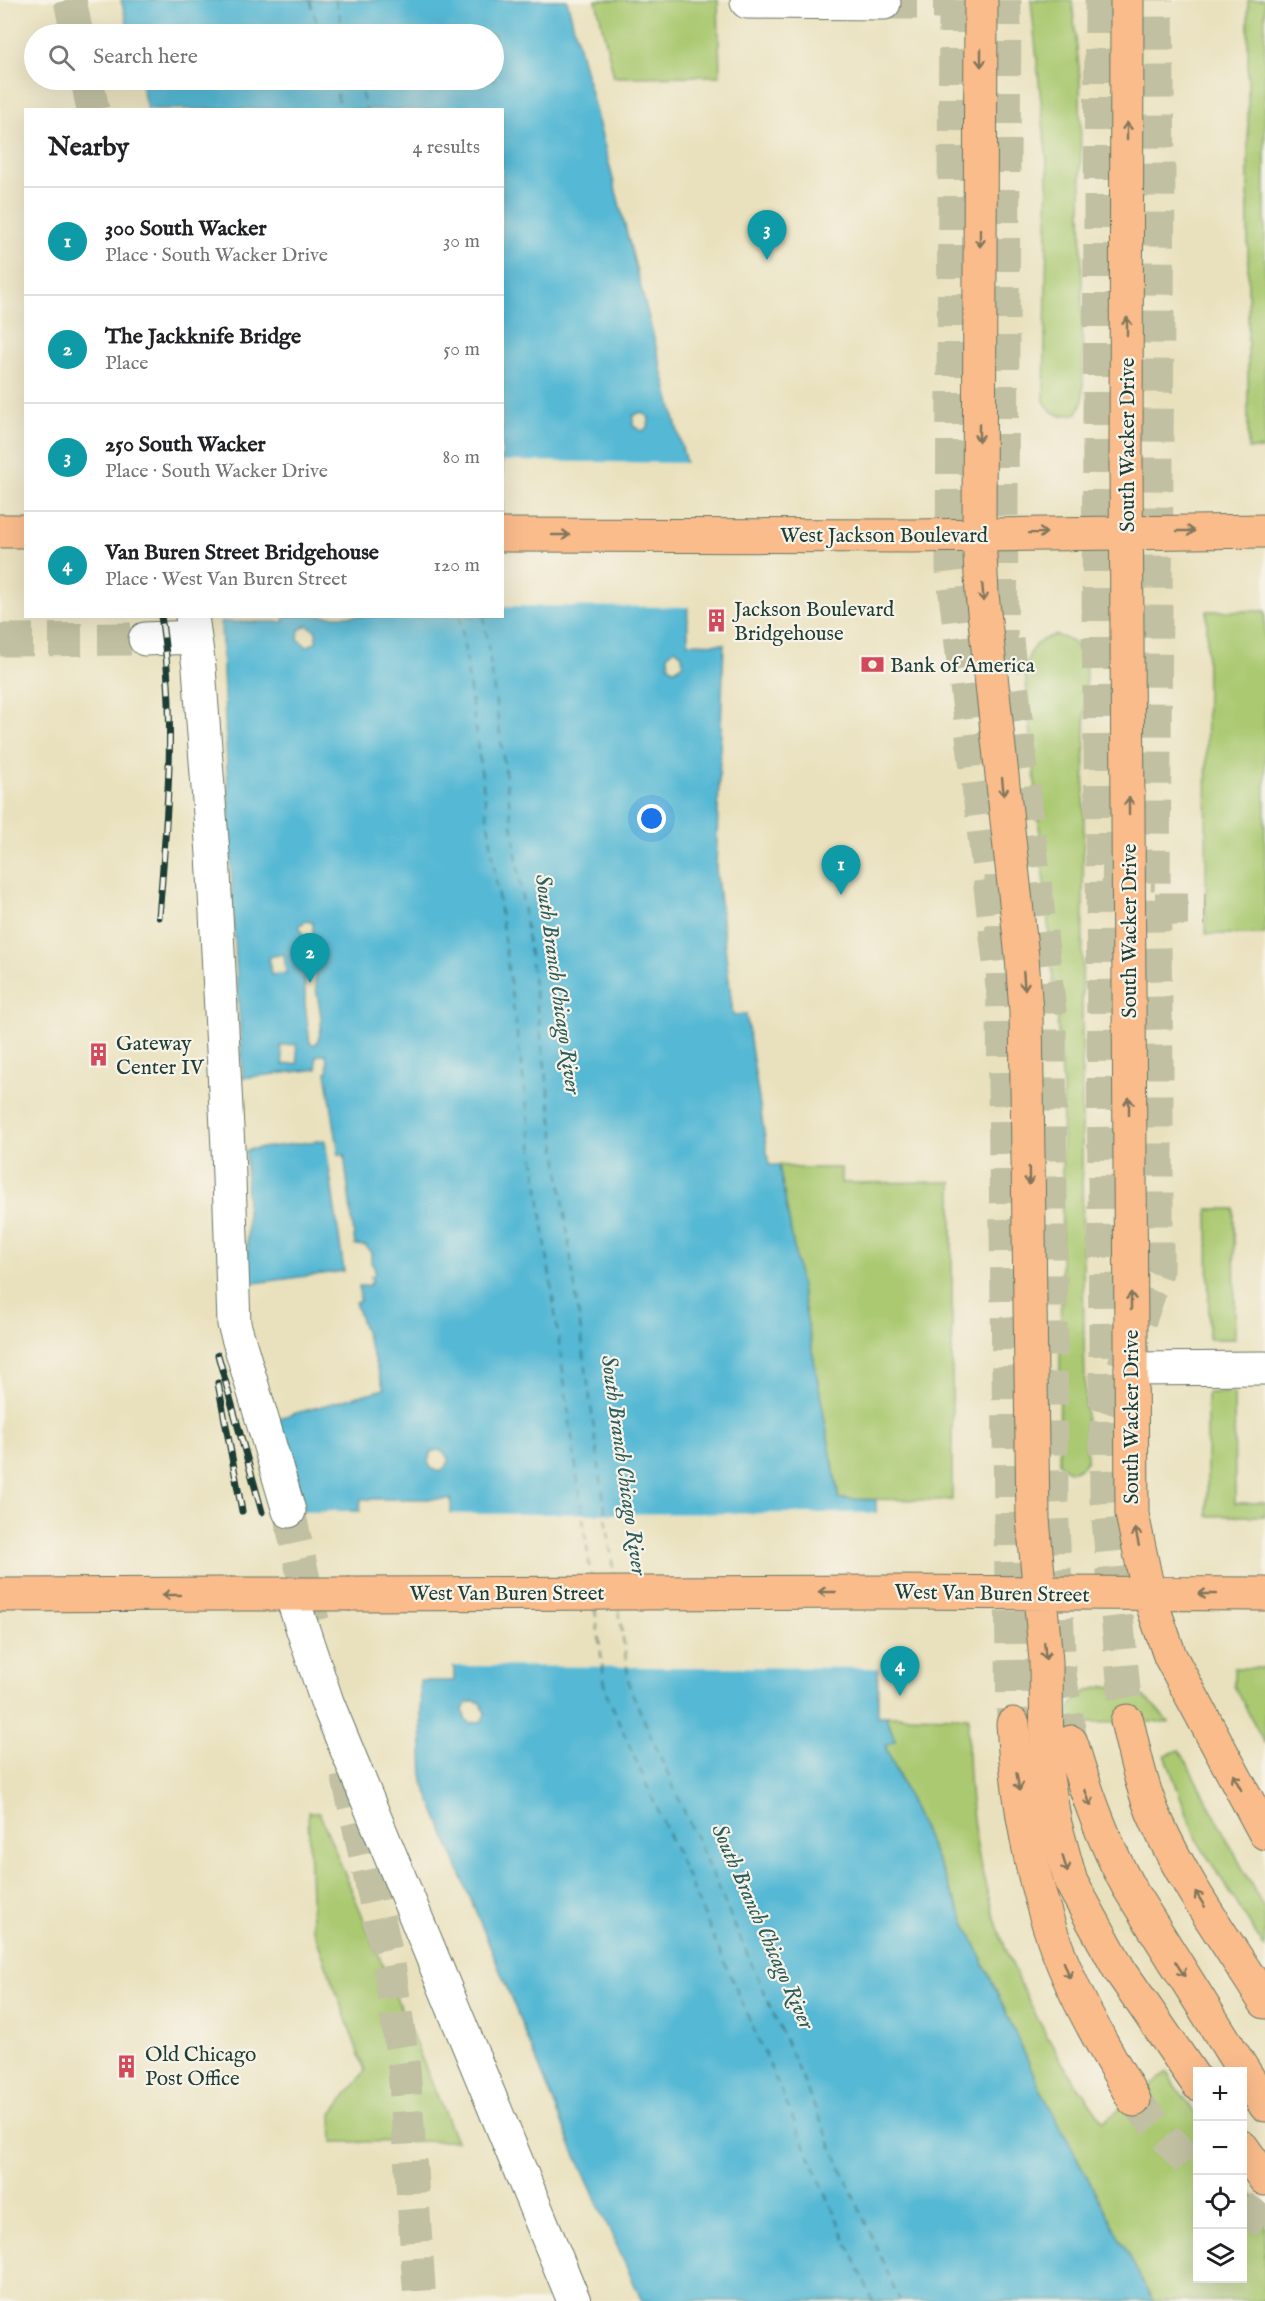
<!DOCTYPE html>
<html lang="en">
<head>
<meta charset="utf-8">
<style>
	:root { --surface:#fff; --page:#f6f6f6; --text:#202124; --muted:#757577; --line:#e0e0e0; --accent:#d93025 }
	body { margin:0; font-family:"IM FELL English",serif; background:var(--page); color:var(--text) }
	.controls { position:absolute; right:18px; bottom:18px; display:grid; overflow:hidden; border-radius:0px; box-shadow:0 6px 24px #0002 }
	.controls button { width:54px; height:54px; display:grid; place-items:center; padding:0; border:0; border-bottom:2px solid var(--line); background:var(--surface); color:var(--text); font:30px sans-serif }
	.you { position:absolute; left:652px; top:819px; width:21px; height:21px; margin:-15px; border:4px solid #fff; border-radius:50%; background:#1a73e8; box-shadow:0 0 0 9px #1a73e833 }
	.badge { display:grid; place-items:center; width:39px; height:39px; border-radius:50%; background:var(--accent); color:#fff; font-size:20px; font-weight:700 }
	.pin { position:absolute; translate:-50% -50px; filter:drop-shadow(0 2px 3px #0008) }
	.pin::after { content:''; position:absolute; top:32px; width:21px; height:18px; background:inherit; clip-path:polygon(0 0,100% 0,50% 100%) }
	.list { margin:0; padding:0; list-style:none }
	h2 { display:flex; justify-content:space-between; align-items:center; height:78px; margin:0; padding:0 24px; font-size:26px }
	h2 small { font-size:20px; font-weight:400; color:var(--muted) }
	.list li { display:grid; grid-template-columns:39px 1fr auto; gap:18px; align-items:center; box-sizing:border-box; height:108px; padding:0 24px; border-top:2px solid var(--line) }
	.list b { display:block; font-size:22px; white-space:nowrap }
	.list p { margin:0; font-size:20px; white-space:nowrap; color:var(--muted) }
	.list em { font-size:20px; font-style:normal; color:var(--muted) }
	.icon { flex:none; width:33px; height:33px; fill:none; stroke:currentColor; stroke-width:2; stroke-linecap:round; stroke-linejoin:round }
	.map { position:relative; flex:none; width:1265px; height:2301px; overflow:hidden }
	.search { position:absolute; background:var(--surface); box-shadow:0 6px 24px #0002; left:24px; top:24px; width:480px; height:66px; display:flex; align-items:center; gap:15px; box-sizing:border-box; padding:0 21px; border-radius:33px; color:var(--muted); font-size:22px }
	.panel { position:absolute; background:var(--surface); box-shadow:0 6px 24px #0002; left:24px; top:108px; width:480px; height:510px; border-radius:0px }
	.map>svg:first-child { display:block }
</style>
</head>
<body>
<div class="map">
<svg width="1265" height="2301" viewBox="0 0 1265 2301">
	<rect width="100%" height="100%" fill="#f7f3e8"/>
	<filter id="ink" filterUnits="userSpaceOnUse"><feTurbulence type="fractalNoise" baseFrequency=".0167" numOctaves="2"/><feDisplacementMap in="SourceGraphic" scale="12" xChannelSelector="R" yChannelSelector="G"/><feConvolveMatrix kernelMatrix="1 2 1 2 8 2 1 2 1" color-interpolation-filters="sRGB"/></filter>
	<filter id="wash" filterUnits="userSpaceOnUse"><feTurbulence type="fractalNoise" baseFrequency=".008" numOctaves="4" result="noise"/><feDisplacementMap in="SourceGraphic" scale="24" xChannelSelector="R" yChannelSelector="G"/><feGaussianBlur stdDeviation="1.35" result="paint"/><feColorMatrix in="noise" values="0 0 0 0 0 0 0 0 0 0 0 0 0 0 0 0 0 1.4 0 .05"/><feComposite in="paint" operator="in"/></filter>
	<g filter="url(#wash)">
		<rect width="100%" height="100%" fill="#e9e1bd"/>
		<path fill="#aac971" stroke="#648352" stroke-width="1.5" d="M 596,0 L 718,0 L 720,76 L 614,77 Z
			M 1031,0 L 1072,0 L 1080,78 L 1083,401 L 1077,413 C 1060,418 1053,416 1044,401 L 1048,172 Z
			M 1248,0 L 1265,0 L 1265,449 L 1248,449 Z
			M 1207,611 L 1265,611 L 1265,934 L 1206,934 Z
			M 1055,635 C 1074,640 1077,644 1086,661 C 1082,928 1079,1194 1087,1460 C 1078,1473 1069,1475 1059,1463 L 1063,1087 L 1025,671 C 1030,649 1032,642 1055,635 Z
			M 779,1165 L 798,1168 L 841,1168 L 841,1183 L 952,1182 L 952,1500 L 839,1499 Z
			M 1208,1209 L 1234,1209 L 1235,1339 L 1209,1339 Z
			M 1207,1393 L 1234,1393 L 1235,1503 L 1265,1503 L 1265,1516 L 1207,1516 Z
			M 1234,1668 L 1265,1668 L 1265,1744 L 1234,1686 Z
			M 1106,1686 C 1134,1687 1152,1700 1168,1722 L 1066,1723 C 1071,1697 1081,1691 1106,1686 Z
			M 886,1716 L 968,1717 C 965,1847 993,1945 1059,2057 C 1072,2080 1089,2100 1103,2122 L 1167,2073 L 1197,2116 L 1198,2278 L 1242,2278 L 1243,2180 L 1265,2212 L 1265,2301 L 1153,2301 L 1041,2090 L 885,1745 L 895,1740 Z
			M 1180,1750 L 1265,1911 L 1265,1948 L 1196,1839 L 1165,1755 Z
			M 308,1812 L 319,1812 L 456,2141 L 333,2142 L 332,2114 L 365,2071 L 312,1926 Z"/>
		<path fill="#55b8d4" stroke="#3a7a84" stroke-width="1.5" fill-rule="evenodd" d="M 121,0 L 567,0 L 686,463 L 688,643 L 724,644 L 716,868 L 733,1015 L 746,1014 L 769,1165 L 779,1165 L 839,1499 L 876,1500 L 878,1716 L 886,1716 L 895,1741 L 885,1746 L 1041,2090 L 1153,2301 L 642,2301 L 571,2145 L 423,1782 L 420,1681 L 454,1681 L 451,1499 L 361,1499 L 360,1511 L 304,1512 L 278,1418 L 384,1389 L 355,1302 L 360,1301 L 359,1286 L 368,1286 L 372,1282 L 371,1276 L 374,1276 L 375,1268 L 371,1263 L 371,1253 L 366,1246 L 355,1245 L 344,1154 L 339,1155 L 326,1072 L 328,1071 L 326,1054 L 316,1056 L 317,1069 L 243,1078 L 233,912 L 221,622 L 284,622 L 284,616 L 502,616 L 502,110 L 147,109 L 140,80 L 494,80 L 494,34 L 130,34 ZM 641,412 L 649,418 L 648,427 L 642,431 L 633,426 L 633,416 ZM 307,625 L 316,631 L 316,642 L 307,647 L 298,639 L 299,630 ZM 675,649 L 682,655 L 683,664 L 675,670 L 669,666 L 668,655 ZM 307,921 L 313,923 C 313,942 313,962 315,981 C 317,1002 328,1026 315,1045 L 310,1043 L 305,1004 L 305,940 L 299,925 ZM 284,954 L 286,973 L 271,975 L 269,957 ZM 296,1044 L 298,1063 L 283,1065 L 281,1046 ZM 438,1450 L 444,1452 L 449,1461 L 446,1467 L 438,1472 L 431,1468 L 428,1462 L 431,1452 ZM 474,1701 L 481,1703 L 485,1714 L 482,1721 L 471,1723 L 465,1719 L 463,1709 L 468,1703 Z
			M 325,1140 L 344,1271 L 248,1284 L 246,1150 Z"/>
		<path fill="#e9e1bd" d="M 503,461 L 689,463 L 691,607 L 503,606 Z
			M 334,1511 L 350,1511 L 350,1514 L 304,1515 L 301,1512 Z
			M 880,1513 L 881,1668 L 451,1666 L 448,1514 Z"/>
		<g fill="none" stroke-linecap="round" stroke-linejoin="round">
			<path stroke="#2c5c5c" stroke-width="1.5" stroke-dasharray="8 6" stroke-linecap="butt" d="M 310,0 L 320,34
				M 335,0 L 345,34
				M 333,80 L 341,110
				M 358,80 L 366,110
				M 460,616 L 591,1577
				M 484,616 L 614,1576
				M 595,1609 L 606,1692 L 873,2301
				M 619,1610 L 630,1688 L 900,2301"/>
		</g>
	</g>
	<g filter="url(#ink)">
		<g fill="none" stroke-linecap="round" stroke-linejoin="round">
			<path stroke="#c1c0a2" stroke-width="33" stroke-dasharray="33 16" stroke-linecap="butt" d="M 70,0 L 77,34
				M 955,0 L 952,569 L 1002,987
				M 884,3 L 955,3
				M 87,80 L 93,110
				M 0,640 L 145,639
				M 1102,873 L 1155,874
				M 1155,909 L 1206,909
				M 1107,1413 L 1157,1272 L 1157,1066 L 1154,888 L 1159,173 L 1157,0
				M 289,1511 L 313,1621
				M 347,1774 L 389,1964 L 404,2068 L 420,2301"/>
			<path stroke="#c1c0a2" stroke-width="33" stroke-dasharray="33 16" stroke-linecap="butt" d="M 1101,0 L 1098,637 L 1102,873 L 1106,1499 L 1127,1721
				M 1007,640 L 1050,1011 L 1052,1503 L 1060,1674 L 1071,1742
				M 1001,663 L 1005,0
				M 1001,876 L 1013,1724
				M 1134,2100 L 1198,2174
				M 1242,2207 L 1265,2223"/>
			<defs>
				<path id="minor" d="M 747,2 L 884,3
					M 192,616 L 199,668 L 213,854 L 228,1148 L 234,1324 L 289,1511
					M 145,639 L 194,637
					M 1131,1369 L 1265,1368
					M 358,1777 L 574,2301"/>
				<path id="major" d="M 981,0 L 979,535 L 982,594 L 1022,957 L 1026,1012 L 1033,1519 L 1046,1661 L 1047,1777 L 1055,1824 L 1071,1882 L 1119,1969 L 1198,2084
					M 1127,0 L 1126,462 L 1132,1514 L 1149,1595 L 1170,1656 L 1265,1833
					M 0,531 L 26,531
					M 502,535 L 911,536 L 1265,531
					M 351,1594 L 885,1592 L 1265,1594
					M 0,1595 L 230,1594
					M 1242,2147 L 1265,2179"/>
				<path id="highway" d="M 1127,1721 C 1135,1755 1142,1790 1157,1822 C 1185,1885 1228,1943 1265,2002
					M 1013,1724 C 1018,1812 1036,1910 1075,1991 C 1092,2028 1114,2064 1134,2100
					M 1071,1742 C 1086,1793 1103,1841 1129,1888 L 1265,2105"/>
			</defs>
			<use href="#minor" stroke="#667664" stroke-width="35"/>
			<use href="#major" stroke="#667664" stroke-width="35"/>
			<use href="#highway" stroke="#667664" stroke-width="35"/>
			<use href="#minor" stroke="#fff" stroke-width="33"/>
			<use href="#major" stroke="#fabc8b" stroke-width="33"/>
			<use href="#highway" stroke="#fabc8b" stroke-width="33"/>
			<defs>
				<path id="rail" d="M 159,917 C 167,817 177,716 161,616
					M 218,1355 L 262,1512
					M 218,1383 L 242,1511"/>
			</defs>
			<use href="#rail" stroke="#1f3d34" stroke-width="7"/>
			<use href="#rail" stroke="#f7f3e8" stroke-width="4.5" stroke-dasharray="14" stroke-linecap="butt"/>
			<defs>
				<path id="minor-bridge" d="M 291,1594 L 327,1702 L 358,1777"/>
				<path id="major-bridge" d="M 230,1594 L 351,1594"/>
			</defs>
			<use href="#minor-bridge" stroke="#667664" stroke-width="35" stroke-linecap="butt"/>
			<use href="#major-bridge" stroke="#667664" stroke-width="35" stroke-linecap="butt"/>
			<use href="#minor-bridge" stroke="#fff" stroke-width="33"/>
			<use href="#major-bridge" stroke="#fabc8b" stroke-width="33"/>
		</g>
		<defs><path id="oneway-shaft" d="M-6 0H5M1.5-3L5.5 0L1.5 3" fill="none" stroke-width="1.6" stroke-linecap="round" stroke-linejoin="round" transform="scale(1.5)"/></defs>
		<g stroke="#82765b">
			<use href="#oneway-shaft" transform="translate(981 58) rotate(90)"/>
			<use href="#oneway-shaft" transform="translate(1127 131) rotate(-90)"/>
			<use href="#oneway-shaft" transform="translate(980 238) rotate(90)"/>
			<use href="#oneway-shaft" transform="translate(1127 326) rotate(-90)"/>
			<use href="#oneway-shaft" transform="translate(979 433) rotate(90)"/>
			<use href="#oneway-shaft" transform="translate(1186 531)"/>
			<use href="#oneway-shaft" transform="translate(1038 533) rotate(-1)"/>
			<use href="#oneway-shaft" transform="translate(561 535)"/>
			<use href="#oneway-shaft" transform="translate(983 593) rotate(85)"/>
			<use href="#oneway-shaft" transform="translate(1003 787) rotate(84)"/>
			<use href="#oneway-shaft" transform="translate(1129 806) rotate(-90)"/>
			<use href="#oneway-shaft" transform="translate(1024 981) rotate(86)"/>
			<use href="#oneway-shaft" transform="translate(1129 1106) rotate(-90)"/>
			<use href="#oneway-shaft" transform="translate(1029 1176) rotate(89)"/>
			<use href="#oneway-shaft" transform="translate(1131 1301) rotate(-90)"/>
			<use href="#oneway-shaft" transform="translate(1137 1537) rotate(-102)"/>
			<use href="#oneway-shaft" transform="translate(827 1592) rotate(180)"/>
			<use href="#oneway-shaft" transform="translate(1207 1594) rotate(180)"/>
			<use href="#oneway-shaft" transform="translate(171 1595) rotate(180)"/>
			<use href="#oneway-shaft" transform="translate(1045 1651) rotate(85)"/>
			<use href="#oneway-shaft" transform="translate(1018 1782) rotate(80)"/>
			<use href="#oneway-shaft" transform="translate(1237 1782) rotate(-118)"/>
			<use href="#oneway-shaft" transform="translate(1088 1798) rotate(71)"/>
			<use href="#oneway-shaft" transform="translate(1065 1864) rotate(73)"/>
			<use href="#oneway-shaft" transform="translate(1200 1899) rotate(-122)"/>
			<use href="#oneway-shaft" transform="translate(1180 1969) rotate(58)"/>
			<use href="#oneway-shaft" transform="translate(1067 1970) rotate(69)"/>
		</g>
	</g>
	<defs>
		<symbol id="building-bare" viewBox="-9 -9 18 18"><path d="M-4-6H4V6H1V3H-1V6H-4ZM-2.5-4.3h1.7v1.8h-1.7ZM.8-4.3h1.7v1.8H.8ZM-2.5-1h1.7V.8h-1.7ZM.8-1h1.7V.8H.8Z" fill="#d1495b" stroke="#f7f3e8" stroke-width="2.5" paint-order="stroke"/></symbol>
		<symbol id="bank-bare" viewBox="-9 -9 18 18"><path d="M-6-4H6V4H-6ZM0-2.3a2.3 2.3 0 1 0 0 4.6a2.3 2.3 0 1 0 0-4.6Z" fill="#d1495b" stroke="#f7f3e8" stroke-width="2.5" paint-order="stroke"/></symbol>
	</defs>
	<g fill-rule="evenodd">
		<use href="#building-bare" x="700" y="604" width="33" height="33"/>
		<use href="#bank-bare" x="856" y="648" width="33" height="33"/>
		<use href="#building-bare" x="82" y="1038" width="33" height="33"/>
		<use href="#building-bare" x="110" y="2050" width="33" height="33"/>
	</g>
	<g text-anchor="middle" stroke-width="4.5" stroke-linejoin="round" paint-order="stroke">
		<g font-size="21" fill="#1f3d34" stroke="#f7f3e8">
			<text transform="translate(1127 445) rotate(-90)" y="7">South Wacker Drive</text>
			<text x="884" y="542">West Jackson Boulevard</text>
			<text transform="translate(1129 931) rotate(-90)" y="7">South Wacker Drive</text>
			<text transform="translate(1131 1417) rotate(-90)" y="7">South Wacker Drive</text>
			<text x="507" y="1600">West Van Buren Street</text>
			<text transform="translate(992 1593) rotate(1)" y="7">West Van Buren Street</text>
		</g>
		<g font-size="21" fill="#1f3d34" stroke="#f7f3e8" text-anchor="start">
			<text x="734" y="616">Jackson Boulevard<tspan x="734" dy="24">Bridgehouse</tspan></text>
			<text x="890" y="672">Bank of America</text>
			<text x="116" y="1050">Gateway<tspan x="116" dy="24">Center IV</tspan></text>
			<text x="145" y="2061">Old Chicago<tspan x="145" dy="24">Post Office</tspan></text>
		</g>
		<g font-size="22" font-style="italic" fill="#2c5c5c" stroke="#f7f3e8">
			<text transform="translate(559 984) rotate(82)" y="8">South Branch Chicago River</text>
			<text transform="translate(625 1465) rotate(82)" y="8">South Branch Chicago River</text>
			<text transform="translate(764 1926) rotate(66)" y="8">South Branch Chicago River</text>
		</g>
	</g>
</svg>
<div class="controls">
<button>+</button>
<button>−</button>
<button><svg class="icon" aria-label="locate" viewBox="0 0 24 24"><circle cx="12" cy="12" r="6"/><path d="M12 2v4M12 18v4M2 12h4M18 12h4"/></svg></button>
<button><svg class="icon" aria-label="layers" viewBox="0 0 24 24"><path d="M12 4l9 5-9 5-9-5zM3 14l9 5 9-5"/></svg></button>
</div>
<div class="you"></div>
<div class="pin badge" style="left:841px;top:895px;background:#0f9aa8">1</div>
<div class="pin badge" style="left:310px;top:983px;background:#0f9aa8">2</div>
<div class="pin badge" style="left:767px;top:260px;background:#0f9aa8">3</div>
<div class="pin badge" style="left:900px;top:1696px;background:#0f9aa8">4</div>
<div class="search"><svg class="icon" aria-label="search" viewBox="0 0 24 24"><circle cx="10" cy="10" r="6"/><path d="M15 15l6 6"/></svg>Search here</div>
<section class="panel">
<h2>Nearby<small>4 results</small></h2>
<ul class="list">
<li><span class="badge" style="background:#0f9aa8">1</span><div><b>300 South Wacker</b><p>Place · South Wacker Drive</p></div><em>30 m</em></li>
<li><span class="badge" style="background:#0f9aa8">2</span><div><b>The Jackknife Bridge</b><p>Place</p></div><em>50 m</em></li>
<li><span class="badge" style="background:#0f9aa8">3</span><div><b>250 South Wacker</b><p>Place · South Wacker Drive</p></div><em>80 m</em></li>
<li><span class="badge" style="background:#0f9aa8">4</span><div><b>Van Buren Street Bridgehouse</b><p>Place · West Van Buren Street</p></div><em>120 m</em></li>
</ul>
</section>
</div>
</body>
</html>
